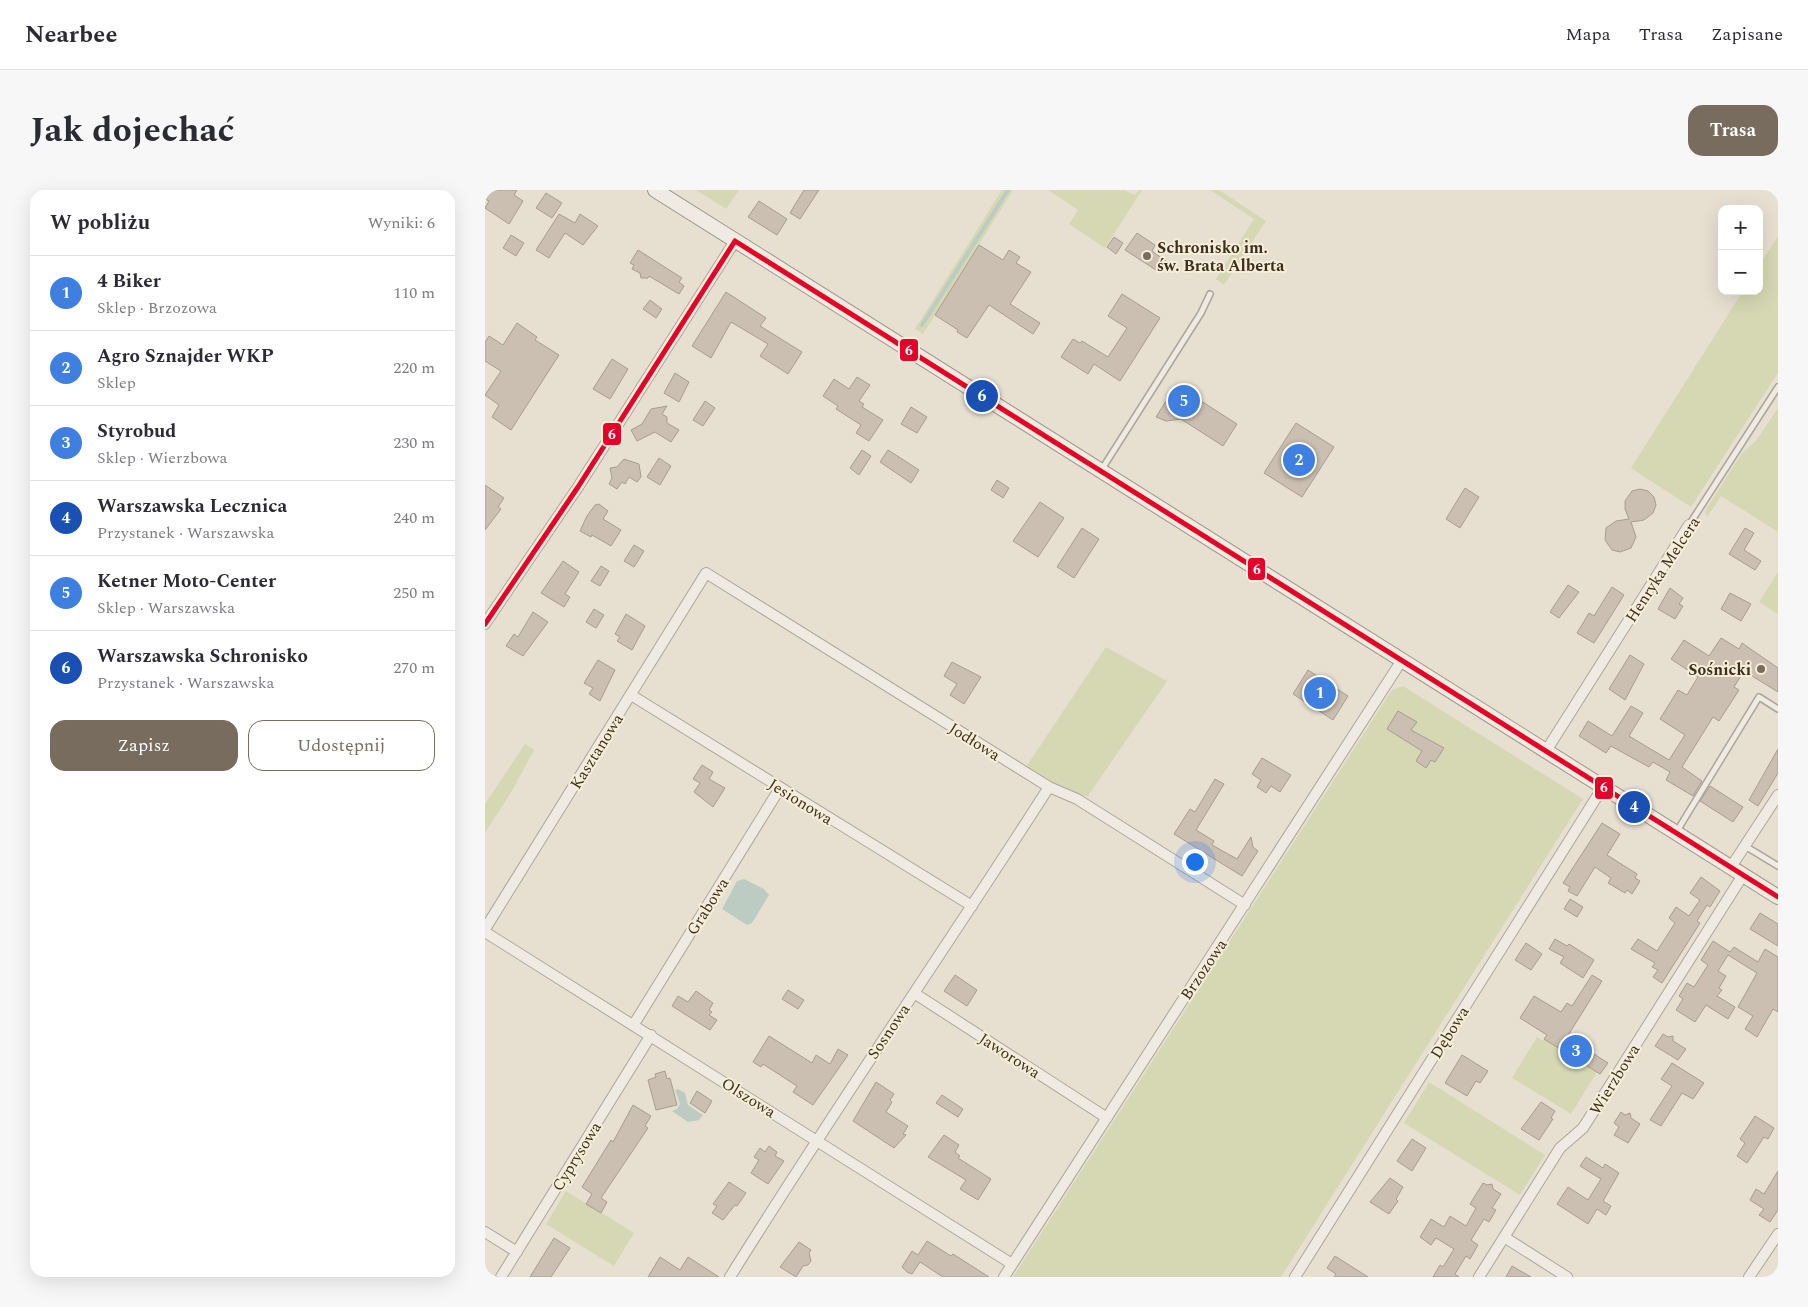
<!DOCTYPE html>
<html lang="pl">
<head>
<meta charset="utf-8">
<style>
	:root { --surface:#fff; --page:#f7f7f7; --text:#2b2b33; --muted:#7c7c81; --line:#e1e1e2; --accent:#786c5e }
	body { margin:0; font-family:Spectral,serif; background:var(--page); color:var(--text) }
	.controls { position:absolute; right:15px; top:15px; display:grid; overflow:hidden; border-radius:10px; box-shadow:0 5px 20px #0002 }
	.controls button { width:45px; height:45px; display:grid; place-items:center; padding:0; border:0; border-bottom:1px solid var(--line); background:var(--surface); color:var(--text); font:25px sans-serif }
	.you { position:absolute; left:709px; top:671px; width:18px; height:18px; margin:-12px; border:4px solid #fff; border-radius:50%; background:#1a73e8; box-shadow:0 0 0 8px #1a73e833 }
	.badge { display:grid; place-items:center; width:32px; height:32px; border-radius:50%; background:var(--accent); color:#fff; font-size:16px; font-weight:700 }
	.pin { position:absolute; translate:-50% -50%; border:2px solid #fff; box-shadow:0 1px 5px #0006 }
	.list { margin:0; padding:0; list-style:none }
	h2 { display:flex; justify-content:space-between; align-items:center; height:65px; margin:0; padding:0 20px; font-size:21px }
	h2 small { font-size:16px; font-weight:400; color:var(--muted) }
	.list li { display:grid; grid-template-columns:32px 1fr auto; gap:15px; align-items:center; box-sizing:border-box; height:75px; padding:0 20px; border-top:1px solid var(--line) }
	.list b { display:block; font-size:19px; white-space:nowrap }
	.list p { margin:0; font-size:16px; white-space:nowrap; color:var(--muted) }
	.list em { font-size:16px; font-style:normal; color:var(--muted) }
	.actions { display:flex; gap:10px; padding:15px 20px }
	.actions a { flex:1; padding:11px 0; border:1px solid var(--accent); border-radius:15px; text-align:center; font-size:18px; color:var(--accent) }
	.actions .main { background:var(--accent); color:#fff }
	.map { position:relative; flex:none; width:1293px; height:1087px; overflow:hidden; border-radius:15px }
	header { display:flex; align-items:center; gap:30px; box-sizing:border-box; height:70px; padding:0 25px; background:var(--surface); border-bottom:1px solid var(--line) }
	header strong { font-size:24px }
	nav { display:flex; gap:28px; margin-inline-start:auto; font-size:18px }
	.intro { display:flex; align-items:center; justify-content:space-between; box-sizing:border-box; height:120px; padding:0 30px }
	h1 { margin:0; font-size:35px }
	.button { padding:12px 22px; border-radius:15px; background:var(--accent); color:#fff; font-size:18px; font-weight:700 }
	main { display:flex; gap:30px; padding:0 30px }
	aside { flex:1; background:var(--surface); border-radius:15px; box-shadow:0 5px 20px #0002 }
	.map>svg:first-child { display:block }
</style>
</head>
<body>
<header>
<strong>Nearbee</strong>
<nav><a>Mapa</a><a>Trasa</a><a>Zapisane</a></nav>
</header>
<div class="intro"><h1>Jak dojechać</h1><a class="button">Trasa</a></div>
<main>
<aside>
<h2>W pobliżu<small>Wyniki: 6</small></h2>
<ul class="list">
<li><span class="badge" style="background:#3f7fe0">1</span><div><b>4 Biker</b><p>Sklep · Brzozowa</p></div><em>110 m</em></li>
<li><span class="badge" style="background:#3f7fe0">2</span><div><b>Agro Sznajder WKP</b><p>Sklep</p></div><em>220 m</em></li>
<li><span class="badge" style="background:#3f7fe0">3</span><div><b>Styrobud</b><p>Sklep · Wierzbowa</p></div><em>230 m</em></li>
<li><span class="badge" style="background:#1a4fb4">4</span><div><b>Warszawska Lecznica</b><p>Przystanek · Warszawska</p></div><em>240 m</em></li>
<li><span class="badge" style="background:#3f7fe0">5</span><div><b>Ketner Moto-Center</b><p>Sklep · Warszawska</p></div><em>250 m</em></li>
<li><span class="badge" style="background:#1a4fb4">6</span><div><b>Warszawska Schronisko</b><p>Przystanek · Warszawska</p></div><em>270 m</em></li>
</ul>
<div class="actions"><a class="main">Zapisz</a><a>Udostępnij</a></div>
</aside>
<div class="map">
<svg width="1293" height="1087" viewBox="0 0 1293 1087">
	<rect width="100%" height="100%" fill="#e7e0d1"/>
	<path fill="#d6d7b3" d="M 211,0 L 254,0 L 241,19 Z
		M 517,0 L 528,0 L 438,144 L 430,139 Z
		M 563,0 L 639,0 L 650,5 L 654,0 L 657,0 L 620,58 L 584,34 L 593,20 Z
		M 725,0 L 734,0 L 781,31 L 739,95 L 731,89 L 769,29 Z
		M 1293,46 L 1293,183 L 1206,317 L 1146,278 L 1258,101 L 1274,101 L 1274,76 Z
		M 1293,218 L 1293,342 L 1236,306 L 1222,327 L 1220,321 L 1257,263 L 1271,251 Z
		M 1293,382 L 1293,424 L 1274,412 Z
		M 621,457 L 682,491 L 603,606 L 577,603 L 541,577 Z
		M 918,496 L 1098,609 L 796,1087 L 528,1087 L 907,500 Z
		M 40,554 L 49,560 L 28,599 L 0,643 L 0,614 Z
		M 1052,847 L 1058,851 L 1059,849 L 1112,882 L 1086,924 L 1027,888 Z
		M 944,892 L 1060,965 L 1035,1005 L 919,933 Z
		M 81,1001 L 149,1043 L 129,1076 L 61,1034 Z"/>
	<path fill="#bcccc2" d="M 259,689 L 279,699 L 284,705 L 267,733 L 262,735 L 237,719 L 252,691 Z
		M 193,899 L 200,903 L 203,915 L 218,925 L 214,930 L 203,932 L 187,921 L 192,919 L 195,914 L 190,900 Z"/>
	<g fill="none" stroke-linecap="round" stroke-linejoin="round">
		<path stroke="#bcccc2" stroke-width="4" d="M 437,135 L 523,0"/>
	</g>
	<path fill="#cbbfb2" stroke="#a89c90" d="M 3,0 L 32,0 L 29,5 L 38,11 L 24,34 L 0,18 L 4,11 L 0,9 Z
		M 319,0 L 334,0 L 315,29 L 305,23 Z
		M 61,3 L 77,13 L 67,28 L 51,18 Z
		M 274,11 L 302,29 L 292,45 L 263,27 Z
		M 74,24 L 90,33 L 95,24 L 113,36 L 98,55 L 80,43 L 64,68 L 51,60 Z
		M 652,43 L 670,55 L 667,61 L 681,71 L 674,82 L 640,60 Z
		M 26,45 L 39,53 L 31,66 L 18,58 Z
		M 629,47 L 638,53 L 631,64 L 622,57 Z
		M 494,55 L 518,70 L 524,60 L 535,67 L 531,73 L 546,82 L 525,114 L 555,133 L 548,144 L 504,115 L 482,148 L 472,142 L 473,140 L 450,125 Z
		M 153,60 L 197,88 L 194,92 L 199,96 L 194,104 L 164,86 L 163,88 L 156,88 L 155,83 L 147,79 L 149,75 L 145,73 Z
		M 241,102 L 281,128 L 275,136 L 317,162 L 303,184 L 275,166 L 283,154 L 246,132 L 226,168 L 207,156 Z
		M 637,104 L 675,128 L 635,191 L 609,174 L 603,184 L 576,167 L 588,149 L 595,153 L 597,151 L 623,167 L 642,138 L 623,126 Z
		M 165,110 L 177,119 L 171,128 L 158,119 Z
		M 32,133 L 52,147 L 50,150 L 74,165 L 26,240 L 7,227 L 14,215 L 0,205 L 16,181 L 0,171 L 0,152 L 4,146 L 18,155 Z
		M 127,169 L 143,179 L 125,209 L 108,199 Z
		M 190,183 L 204,192 L 194,212 L 179,203 Z
		M 372,187 L 385,195 L 374,211 L 379,214 L 377,217 L 398,230 L 384,251 L 371,243 L 376,235 L 351,219 L 353,216 L 338,206 L 349,189 L 364,199 Z
		M 691,195 L 752,234 L 738,256 L 696,229 L 681,231 L 671,227 Z
		M 220,211 L 230,218 L 218,236 L 208,230 Z
		M 182,216 L 177,224 L 182,227 L 182,233 L 194,240 L 186,252 L 170,242 L 152,251 L 146,240 L 157,234 L 166,219 Z
		M 426,217 L 442,227 L 432,243 L 416,234 Z
		M 811,233 L 849,257 L 817,307 L 779,283 Z
		M 377,260 L 386,266 L 374,285 L 365,278 Z
		M 403,260 L 434,280 L 426,293 L 395,272 Z
		M 174,268 L 186,276 L 175,295 L 162,287 Z
		M 139,269 L 154,274 L 156,287 L 152,292 L 144,287 L 140,294 L 137,292 L 132,299 L 124,294 L 127,288 L 125,278 L 132,277 Z
		M 512,290 L 524,298 L 518,308 L 506,300 Z
		M 0,295 L 19,308 L 13,317 L 16,319 L 0,340 Z
		M 980,298 L 994,307 L 975,338 L 961,329 Z
		M 1155,299 L 1163,301 L 1169,307 L 1171,315 L 1168,323 L 1159,330 L 1146,332 L 1151,347 L 1146,358 L 1135,362 L 1127,360 L 1120,350 L 1121,338 L 1131,331 L 1144,329 L 1140,319 L 1140,311 L 1147,301 Z
		M 555,312 L 579,328 L 553,367 L 528,351 Z
		M 114,314 L 123,321 L 118,329 L 136,340 L 126,356 L 107,345 L 106,347 L 95,341 L 102,326 L 110,315 Z
		M 597,338 L 614,349 L 589,388 L 572,377 Z
		M 1260,338 L 1269,343 L 1259,360 L 1276,371 L 1270,380 L 1244,364 Z
		M 149,355 L 159,361 L 149,377 L 139,371 Z
		M 78,371 L 94,382 L 80,404 L 85,407 L 79,417 L 56,403 Z
		M 116,376 L 124,381 L 115,396 L 106,391 Z
		M 1083,395 L 1094,402 L 1074,428 L 1065,422 Z
		M 1127,397 L 1139,405 L 1109,453 L 1092,443 L 1104,423 L 1109,426 Z
		M 1185,398 L 1198,408 L 1194,414 L 1198,416 L 1190,429 L 1173,419 Z
		M 1245,403 L 1266,414 L 1256,431 L 1236,419 Z
		M 109,419 L 119,425 L 111,438 L 101,432 Z
		M 48,422 L 63,432 L 38,466 L 21,456 L 29,444 L 33,447 Z
		M 141,424 L 160,436 L 147,460 L 132,451 L 135,447 L 130,444 Z
		M 1236,448 L 1254,459 L 1257,453 L 1293,478 L 1293,502 L 1259,481 L 1249,497 L 1254,500 L 1234,531 L 1228,527 L 1197,577 L 1217,591 L 1208,606 L 1181,590 L 1185,582 L 1168,572 L 1164,577 L 1126,556 L 1121,563 L 1094,546 L 1103,531 L 1127,546 L 1146,516 L 1158,523 L 1144,546 L 1184,570 L 1200,545 L 1175,529 L 1193,500 L 1202,505 L 1213,487 L 1186,469 L 1199,450 L 1224,466 Z
		M 1145,465 L 1159,474 L 1140,510 L 1124,499 Z
		M 113,470 L 130,480 L 115,511 L 104,504 L 108,498 L 99,493 Z
		M 467,472 L 496,487 L 479,514 L 465,505 L 472,494 L 459,486 Z
		M 823,480 L 863,506 L 848,530 L 808,504 Z
		M 913,521 L 932,532 L 926,540 L 959,558 L 950,572 L 946,570 L 941,578 L 931,571 L 937,561 L 902,539 Z
		M 1293,559 L 1293,583 L 1273,616 L 1264,610 Z
		M 777,568 L 806,585 L 795,602 L 786,596 L 781,603 L 772,597 L 776,590 L 767,584 Z
		M 217,575 L 228,582 L 224,589 L 240,598 L 228,617 L 209,602 L 215,593 L 208,589 Z
		M 730,589 L 739,594 L 711,640 L 729,651 L 727,655 L 752,669 L 766,647 L 768,657 L 773,661 L 757,686 L 689,644 L 705,619 L 710,622 Z
		M 1225,596 L 1258,617 L 1248,632 L 1215,611 Z
		M 1117,633 L 1135,644 L 1122,665 L 1152,684 L 1150,688 L 1155,691 L 1147,704 L 1142,700 L 1140,703 L 1123,693 L 1126,688 L 1110,677 L 1092,706 L 1083,701 L 1085,697 L 1078,693 Z
		M 1216,687 L 1235,701 L 1225,717 L 1222,715 L 1212,731 L 1215,733 L 1177,793 L 1168,787 L 1173,780 L 1167,777 L 1170,773 L 1146,759 L 1153,749 L 1172,761 L 1190,733 L 1184,728 L 1191,717 L 1204,726 L 1215,710 L 1205,703 Z
		M 1085,709 L 1098,717 L 1092,727 L 1079,719 Z
		M 1275,723 L 1293,734 L 1293,756 L 1265,739 Z
		M 1070,749 L 1082,756 L 1084,754 L 1109,770 L 1098,788 L 1075,773 L 1079,767 L 1064,759 Z
		M 1228,751 L 1245,762 L 1249,757 L 1273,772 L 1280,759 L 1293,767 L 1293,822 L 1288,819 L 1272,847 L 1260,839 L 1268,826 L 1253,817 L 1272,783 L 1243,765 L 1233,781 L 1241,786 L 1234,798 L 1237,800 L 1232,806 L 1250,817 L 1243,829 L 1221,815 L 1210,832 L 1191,820 L 1198,809 L 1194,806 L 1202,793 L 1209,797 L 1223,775 L 1216,770 Z
		M 1041,753 L 1057,764 L 1046,780 L 1030,770 Z
		M 470,785 L 492,800 L 482,816 L 459,801 Z
		M 1107,785 L 1117,791 L 1082,847 L 1123,873 L 1115,884 L 1059,849 L 1062,845 L 1035,828 L 1049,806 L 1076,822 L 1082,813 L 1087,816 Z
		M 303,800 L 319,810 L 313,819 L 297,809 Z
		M 211,801 L 228,813 L 224,820 L 227,822 L 224,825 L 232,830 L 225,840 L 187,816 L 193,806 L 203,812 Z
		M 1178,844 L 1183,847 L 1188,846 L 1188,851 L 1201,859 L 1193,870 L 1170,856 Z
		M 284,846 L 327,873 L 331,865 L 345,874 L 353,859 L 363,865 L 328,915 L 308,902 L 312,896 L 278,874 L 276,877 L 268,872 Z
		M 977,865 L 1003,881 L 995,893 L 991,891 L 982,906 L 960,893 Z
		M 1187,873 L 1219,893 L 1208,909 L 1197,903 L 1176,936 L 1165,930 L 1187,896 L 1176,889 Z
		M 180,881 L 182,889 L 185,888 L 192,915 L 171,920 L 163,890 L 171,887 L 170,884 Z
		M 391,892 L 409,904 L 405,910 L 407,912 L 401,922 L 423,936 L 418,944 L 421,945 L 409,958 L 368,931 Z
		M 212,901 L 227,911 L 220,923 L 205,913 Z
		M 457,905 L 478,919 L 473,927 L 451,913 Z
		M 1056,912 L 1070,921 L 1066,928 L 1068,929 L 1054,950 L 1036,939 Z
		M 148,915 L 166,926 L 160,936 L 163,938 L 116,1008 L 122,1012 L 116,1023 L 101,1014 L 107,1004 L 97,997 L 126,950 L 128,952 Z
		M 1136,922 L 1140,925 L 1145,923 L 1146,928 L 1155,934 L 1143,953 L 1129,945 L 1134,937 L 1129,933 Z
		M 1270,926 L 1289,938 L 1283,949 L 1279,947 L 1262,973 L 1252,966 L 1260,953 L 1255,949 Z
		M 459,945 L 474,955 L 470,962 L 475,966 L 473,968 L 506,989 L 493,1010 L 475,999 L 481,990 L 443,967 Z
		M 927,949 L 941,958 L 927,981 L 912,971 Z
		M 284,956 L 292,962 L 290,966 L 299,971 L 283,994 L 266,983 L 274,970 L 269,967 L 275,958 L 280,962 Z
		M 1101,967 L 1118,978 L 1120,974 L 1134,983 L 1118,1011 L 1126,1016 L 1121,1025 L 1112,1019 L 1103,1034 L 1072,1014 L 1083,997 L 1103,1010 L 1116,989 L 1095,976 Z
		M 1293,981 L 1293,1020 L 1285,1032 L 1274,1025 L 1279,1019 L 1265,1010 L 1271,999 L 1279,1004 Z
		M 905,988 L 918,997 L 911,1009 L 913,1011 L 904,1024 L 885,1012 Z
		M 244,992 L 261,1003 L 252,1016 L 250,1015 L 238,1030 L 227,1023 L 232,1016 L 228,1014 Z
		M 998,993 L 1002,995 L 1007,994 L 1008,999 L 1016,1004 L 1007,1018 L 1011,1020 L 1004,1032 L 999,1029 L 986,1050 L 993,1055 L 985,1069 L 981,1066 L 970,1084 L 974,1087 L 948,1087 L 955,1075 L 958,1077 L 969,1059 L 951,1048 L 946,1055 L 935,1047 L 946,1029 L 959,1037 L 965,1026 L 981,1036 L 991,1018 L 985,1014 Z
		M 69,1048 L 85,1058 L 81,1064 L 66,1087 L 45,1087 Z
		M 442,1051 L 466,1066 L 468,1064 L 504,1087 L 458,1087 L 435,1072 L 427,1084 L 422,1082 L 417,1077 L 427,1061 L 433,1065 Z
		M 314,1052 L 326,1060 L 324,1063 L 326,1071 L 323,1075 L 318,1076 L 311,1087 L 295,1077 Z
		M 850,1066 L 883,1087 L 849,1087 L 851,1084 L 842,1078 Z
		M 175,1067 L 195,1080 L 203,1067 L 234,1087 L 163,1087 Z
		M 1027,1076 L 1046,1087 L 1021,1087 Z"/>
	<g fill="none" stroke-linecap="round" stroke-linejoin="round">
		<defs>
			<path id="service" d="M 617,279 L 716,123 L 725,104
				M 1204,335 L 1293,197
				M 1192,641 L 1274,507 L 1293,519
				M 1260,656 L 1293,676"/>
			<path id="minor" d="M 0,434 L 93,297 L 250,51
				M 146,505 L 487,716
				M 1061,561 L 1204,335
				M 1246,677 L 1293,605
				M 0,739 L 221,383 L 564,597 L 592,609 L 760,715
				M 0,742 L 527,1074
				M 429,803 L 622,928
				M 149,834 L 295,598
				M 0,1042 L 32,1062
				M 1019,1047 L 1082,1087
				M 16,1087 L 166,845
				M 245,1087 C 348,921 459,761 564,597
				M 519,1087 L 917,470
				M 810,1087 L 1118,597
				M 994,1087 L 1075,958 L 1098,938 L 1258,685
				M 1264,1087 L 1293,1044"/>
			<path id="secondary" d="M 170,0 L 1293,707"/>
		</defs>
		<use href="#service" stroke="#ada599" stroke-width="8"/>
		<use href="#minor" stroke="#ada599" stroke-width="12"/>
		<use href="#secondary" stroke="#9c958a" stroke-width="16"/>
		<use href="#service" stroke="#efebe3" stroke-width="5"/>
		<use href="#minor" stroke="#efebe3" stroke-width="10"/>
		<use href="#secondary" stroke="#efebe3" stroke-width="14"/>
		<defs>
			<path id="bus-1" d="M 250,51 L 1293,707
				M 0,434 L 93,297 L 250,51"/>
		</defs>
		<use href="#bus-1" stroke="#f7eed8" stroke-width="9"/>
		<use href="#bus-1" stroke="#e4002b" stroke-width="5"/>
	</g>
	<g fill="#786c5e" stroke="#f7eed8" stroke-width="2">
		<circle cx="662" cy="66" r="5"/>
		<circle cx="1276" cy="479" r="5"/>
	</g>
	<g text-anchor="middle" stroke-width="4" stroke-linejoin="round" paint-order="stroke">
		<g font-size="16" font-weight="bold" fill="#3d2e20" stroke="#f7eed8" text-anchor="start">
			<text x="672" y="63">Schronisko im.<tspan x="672" dy="18">św. Brata Alberta</tspan></text>
			<text x="1266" y="485" text-anchor="end">Sośnicki</text>
		</g>
		<g font-size="16" fill="#3d2e20" stroke="#f7eed8">
			<text transform="translate(1177 379) rotate(-57)" y="6">Henryka Melcera</text>
			<text transform="translate(490 551) rotate(32)" y="6">Jodłowa</text>
			<text transform="translate(111 561) rotate(-58)" y="6">Kasztanowa</text>
			<text transform="translate(316 611) rotate(32)" y="6">Jesionowa</text>
			<text transform="translate(222 716) rotate(-58)" y="6">Grabowa</text>
			<text transform="translate(718 779) rotate(-56)" y="6">Brzozowa</text>
			<text transform="translate(403 841) rotate(-56)" y="6">Sosnowa</text>
			<text transform="translate(964 842) rotate(-58)" y="6">Dębowa</text>
			<text transform="translate(525 865) rotate(33)" y="6">Jaworowa</text>
			<text transform="translate(1129 889) rotate(-58)" y="6">Wierzbowa</text>
			<text transform="translate(264 907) rotate(32)" y="6">Olszowa</text>
			<text transform="translate(91 966) rotate(-58)" y="6">Cyprysowa</text>
		</g>
	</g>
	<g stroke="#f7eed8" stroke-width="2">
		<rect x="414" y="148" width="20" height="24" rx="5" fill="#e4002b"/>
		<rect x="117" y="232" width="20" height="24" rx="5" fill="#e4002b"/>
		<rect x="762" y="367" width="19" height="24" rx="5" fill="#e4002b"/>
		<rect x="1109" y="586" width="20" height="24" rx="5" fill="#e4002b"/>
	</g>
	<g font-size="14" text-anchor="middle" font-weight="bold" fill="#fff">
		<text x="424" y="165">6</text>
		<text x="127" y="249">6</text>
		<text x="772" y="384">6</text>
		<text x="1119" y="602">6</text>
	</g>
</svg>
<div class="controls">
<button>+</button>
<button>−</button>
</div>
<div class="you"></div>
<div class="pin badge" style="left:835px;top:503px;background:#3f7fe0">1</div>
<div class="pin badge" style="left:814px;top:270px;background:#3f7fe0">2</div>
<div class="pin badge" style="left:1091px;top:861px;background:#3f7fe0">3</div>
<div class="pin badge" style="left:1149px;top:617px;background:#1a4fb4">4</div>
<div class="pin badge" style="left:699px;top:211px;background:#3f7fe0">5</div>
<div class="pin badge" style="left:497px;top:206px;background:#1a4fb4">6</div>
</div>
</main>
</body>
</html>
